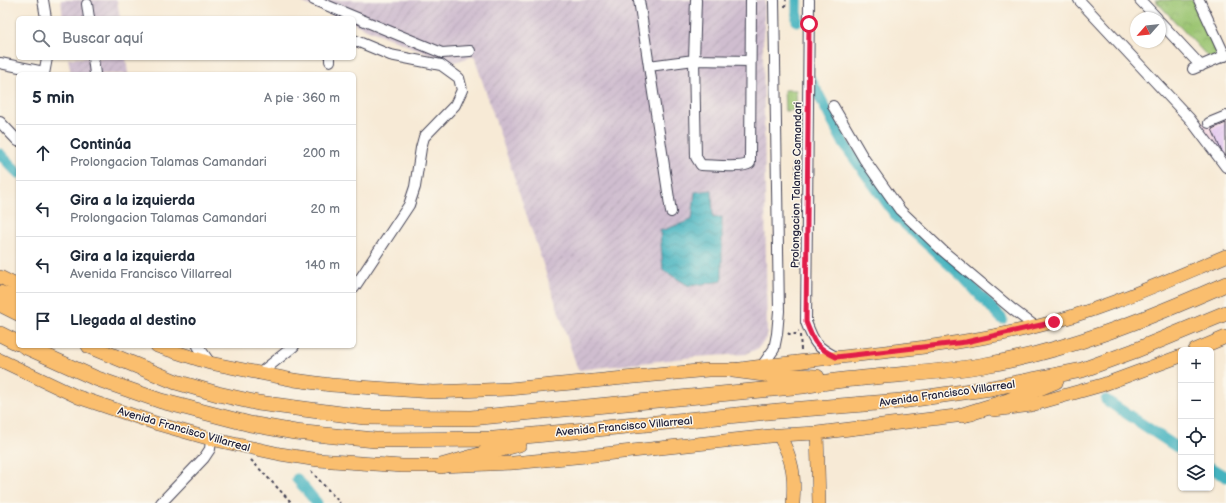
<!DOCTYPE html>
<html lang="es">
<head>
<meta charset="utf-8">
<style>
	:root { --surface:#fff; --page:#f6f6f7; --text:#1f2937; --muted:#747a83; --line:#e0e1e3 }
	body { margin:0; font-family:"Balsamiq Sans",sans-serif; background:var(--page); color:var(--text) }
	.controls { position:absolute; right:12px; bottom:12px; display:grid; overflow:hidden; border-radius:6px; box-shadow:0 1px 3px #0004 }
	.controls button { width:36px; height:36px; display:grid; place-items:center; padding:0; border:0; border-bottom:1px solid var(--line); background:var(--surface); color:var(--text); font:20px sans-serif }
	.compass { position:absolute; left:1130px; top:12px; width:36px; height:36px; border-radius:50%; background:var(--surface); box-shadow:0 1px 3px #0004; rotate:243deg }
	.stop { position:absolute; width:12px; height:12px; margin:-9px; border:3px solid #e11d48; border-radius:50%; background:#fff }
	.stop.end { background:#e11d48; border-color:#fff; box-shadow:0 1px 4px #0008 }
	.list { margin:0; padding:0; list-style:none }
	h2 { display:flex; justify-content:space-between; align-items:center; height:52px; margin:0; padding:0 16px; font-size:17px }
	h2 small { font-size:13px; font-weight:400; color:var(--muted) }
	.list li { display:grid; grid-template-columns:26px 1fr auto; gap:12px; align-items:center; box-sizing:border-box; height:56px; padding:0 16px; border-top:1px solid var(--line) }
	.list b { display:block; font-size:15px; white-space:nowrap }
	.list p { margin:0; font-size:13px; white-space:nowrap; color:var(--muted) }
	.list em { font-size:13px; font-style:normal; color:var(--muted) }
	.icon { flex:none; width:22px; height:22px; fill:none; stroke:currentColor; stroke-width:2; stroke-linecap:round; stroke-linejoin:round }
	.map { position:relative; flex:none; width:1226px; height:503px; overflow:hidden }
	.search { position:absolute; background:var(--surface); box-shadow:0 1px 3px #0004; left:16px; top:16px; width:340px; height:44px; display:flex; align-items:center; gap:10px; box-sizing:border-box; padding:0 14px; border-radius:6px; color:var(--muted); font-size:15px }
	.panel { position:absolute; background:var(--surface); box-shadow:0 1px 3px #0004; left:16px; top:72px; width:340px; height:276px; border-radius:6px }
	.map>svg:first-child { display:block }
</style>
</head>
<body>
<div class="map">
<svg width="1226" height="503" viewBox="0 0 1226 503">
	<defs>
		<pattern id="industrial-furrows" width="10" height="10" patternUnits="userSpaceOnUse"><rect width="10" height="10" fill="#cfbdcf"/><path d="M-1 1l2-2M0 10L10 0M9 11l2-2" fill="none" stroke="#b1a2b3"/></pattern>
		<pattern id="park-crowns" width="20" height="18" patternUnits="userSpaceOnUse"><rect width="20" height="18" fill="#9bc572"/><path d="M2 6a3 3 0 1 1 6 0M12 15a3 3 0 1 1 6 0" fill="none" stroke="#85a964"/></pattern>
		<pattern id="water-waves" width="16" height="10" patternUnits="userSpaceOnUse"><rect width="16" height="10" fill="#44b3bf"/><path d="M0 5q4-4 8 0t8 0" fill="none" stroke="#38919c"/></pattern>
		<pattern id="building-hatch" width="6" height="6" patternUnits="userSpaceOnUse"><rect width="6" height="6" fill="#dab0f7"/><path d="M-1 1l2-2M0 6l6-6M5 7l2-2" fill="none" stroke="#bb97d5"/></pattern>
	</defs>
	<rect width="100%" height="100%" fill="#fbf7ec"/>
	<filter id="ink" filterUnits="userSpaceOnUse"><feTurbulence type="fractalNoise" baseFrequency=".025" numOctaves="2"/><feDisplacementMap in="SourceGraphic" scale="8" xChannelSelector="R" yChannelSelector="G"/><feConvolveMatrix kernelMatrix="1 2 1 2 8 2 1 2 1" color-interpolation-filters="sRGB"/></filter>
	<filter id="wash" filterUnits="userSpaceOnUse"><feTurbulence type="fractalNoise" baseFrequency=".012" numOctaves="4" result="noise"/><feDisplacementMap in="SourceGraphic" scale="16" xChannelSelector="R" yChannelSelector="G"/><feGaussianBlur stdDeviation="0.9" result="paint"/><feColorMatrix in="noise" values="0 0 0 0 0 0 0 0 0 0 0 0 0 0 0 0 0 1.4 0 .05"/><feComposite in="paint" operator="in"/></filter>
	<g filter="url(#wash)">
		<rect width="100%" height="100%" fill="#f7ead6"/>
		<path fill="#f3cfe0" d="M 1226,112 L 1226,159 L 1195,126 Z"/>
		<path fill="url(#industrial-furrows)" d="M 61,0 L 117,0 L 120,18 L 63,18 Z
			M 296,0 L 765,0 L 763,45 L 767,338 L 758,348 L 746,354 L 694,357 L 578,370 L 474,56 L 451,63 L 354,24 L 354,18 L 340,18 Z
			M 68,58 L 126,58 L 128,74 L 71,74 Z"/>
		<path fill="url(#park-crowns)" stroke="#5e7456" d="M 1155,0 L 1193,0 L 1218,56 L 1210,59 Z
			M 784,90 L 796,90 L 797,110 L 785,111 Z"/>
		<path fill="url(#water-waves)" stroke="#336a7d" d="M 712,190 L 713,218 L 722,217 L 722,281 L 689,286 L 663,270 L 660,231 L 692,220 L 695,192 Z"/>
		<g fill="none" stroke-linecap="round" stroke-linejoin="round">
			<path stroke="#44b3bf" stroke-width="11" d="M 797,0 L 797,21
				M 811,80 L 844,144 L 897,217 L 964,278 L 1002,319
				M 0,154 L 18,173
				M 1106,400 L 1181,450
				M 1211,468 L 1226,477
				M 297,479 L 317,503"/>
		</g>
		<g id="blocks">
			<path fill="url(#building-hatch)" d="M 1226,123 L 1226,156 L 1221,150 L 1212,129 Z"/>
		</g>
	</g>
	<g filter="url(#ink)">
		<use href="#blocks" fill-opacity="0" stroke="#424052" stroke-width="1"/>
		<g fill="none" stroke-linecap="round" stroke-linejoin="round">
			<defs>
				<path id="minor" d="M 43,0 L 46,18
					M 314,0 L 442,53 L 470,51
					M 639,0 L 671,212
					M 696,0 L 694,60 L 696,157 L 701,165 C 713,165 741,169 750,163 L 750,159 L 751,0
					M 809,0 L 806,322 C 814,343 816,347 836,357
					M 1079,0 L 1190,119 L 1226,167
					M 1140,0 L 1157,18
					M 1199,0 L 1225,56
					M 87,4 L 89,18
					M 1160,22 L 1201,66
					M 354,40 L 390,55 L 441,65 L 459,78 L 462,90 L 455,105 L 424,137 L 421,148 L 415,187 L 409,205 L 354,288
					M 93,58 L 95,74
					M 330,58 L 330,61
					M 0,63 L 44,72
					M 649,66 L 694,60 L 750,61
					M 1193,69 L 1226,55
					M 44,74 L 47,58
					M 833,106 L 864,159 L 900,210 L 943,251 L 1012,309 L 1036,327
					M 0,122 L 18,141
					M 1209,123 L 1226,116
					M 198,346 L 210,363
					M 762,366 L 774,349 L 777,334 L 779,311 L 774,0
					M 259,374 L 294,346
					M 161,503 L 204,458 L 210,449 L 211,439"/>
				<path id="major" d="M 0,277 L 18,286
					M 157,346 L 210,363 L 294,380 L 331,385 L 433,392 L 509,389 L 708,370 L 733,370 C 831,356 934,351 1030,328 C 1098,312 1161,283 1226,256
					M 1195,350 L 1226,337
					M 0,360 L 78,397 L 158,424 L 211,439 L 280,454 L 318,460 L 402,466 L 441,466 L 513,463 L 586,456 L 779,435 L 817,433 L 972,414
					M 994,410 L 1031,405 L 1102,385 L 1181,356
					M 817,433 L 819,503
					M 779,435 C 793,460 795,475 793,503"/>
				<path id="highway" d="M 0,293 L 18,299
					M 0,304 L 18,313
					M 0,334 L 18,343
					M 24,346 L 95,378 L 161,401 L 250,424 L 295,432 L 375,440 L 494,439 L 778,411 L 901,401 L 991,388 L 1082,370 L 1134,351 L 1226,313
					M 89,346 L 176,382 L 218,394 L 258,403 L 364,417 L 471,418 L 803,386 C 820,383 837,380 855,379 C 898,374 941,373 985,365 C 1068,351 1149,318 1226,284
					M 733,370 L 771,375 L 817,377
					M 963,415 L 1008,401 L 1056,381
					M 441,466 L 519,444"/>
			</defs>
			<use href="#minor" stroke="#424052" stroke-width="12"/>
			<use href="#major" stroke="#424052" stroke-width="14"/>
			<use href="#highway" stroke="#424052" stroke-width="16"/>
			<path stroke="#424052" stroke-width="2" stroke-dasharray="3 3" stroke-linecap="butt" d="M 785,7 L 786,0
				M 796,174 L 796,159
				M 788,333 L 789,334 L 796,334 L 799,331
				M 800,335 L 801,350
				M 251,460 L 292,503
				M 311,471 L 340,503"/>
			<use href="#minor" stroke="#fff" stroke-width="10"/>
			<use href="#major" stroke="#fabe6e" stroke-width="13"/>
			<use href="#highway" stroke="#fabe6e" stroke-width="15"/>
		</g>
	</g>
	<g fill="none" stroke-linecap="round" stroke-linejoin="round" filter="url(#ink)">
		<path stroke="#e11d48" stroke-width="5" d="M 809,24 L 806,322 C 814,343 816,347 836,357 L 966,342 L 1054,322"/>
	</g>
	<g text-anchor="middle" stroke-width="3" stroke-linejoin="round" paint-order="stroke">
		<g font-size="11" fill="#22223b" stroke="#fbf7ec">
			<text transform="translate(796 185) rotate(-89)" y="4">Prolongacion Talamas Camandari</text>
			<text transform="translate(947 393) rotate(-8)" y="4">Avenida Francisco Villarreal</text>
			<text transform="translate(624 426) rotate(-5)" y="4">Avenida Francisco Villarreal</text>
			<text transform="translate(184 429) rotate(16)" y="4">Avenida Francisco Villarreal</text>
		</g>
	</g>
</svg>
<div class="controls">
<button>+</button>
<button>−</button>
<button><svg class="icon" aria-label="locate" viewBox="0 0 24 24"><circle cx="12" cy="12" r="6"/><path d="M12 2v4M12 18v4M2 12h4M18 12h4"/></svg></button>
<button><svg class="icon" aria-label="layers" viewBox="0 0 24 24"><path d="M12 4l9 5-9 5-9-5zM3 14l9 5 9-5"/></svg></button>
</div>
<svg class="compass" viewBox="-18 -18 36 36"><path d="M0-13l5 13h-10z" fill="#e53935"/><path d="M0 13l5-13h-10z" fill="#747a83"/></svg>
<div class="stop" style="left:809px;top:24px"></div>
<div class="stop end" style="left:1054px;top:322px"></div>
<div class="search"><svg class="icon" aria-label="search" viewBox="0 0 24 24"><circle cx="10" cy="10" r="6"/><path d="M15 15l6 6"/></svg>Buscar aquí</div>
<section class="panel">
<h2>5 min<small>A pie · 360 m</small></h2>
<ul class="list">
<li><svg class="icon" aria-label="ahead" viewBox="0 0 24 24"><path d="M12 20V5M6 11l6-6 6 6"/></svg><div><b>Continúa</b><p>Prolongacion Talamas Camandari</p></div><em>200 m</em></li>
<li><svg class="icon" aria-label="left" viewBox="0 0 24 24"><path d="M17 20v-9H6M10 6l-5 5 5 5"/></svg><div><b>Gira a la izquierda</b><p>Prolongacion Talamas Camandari</p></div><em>20 m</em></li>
<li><svg class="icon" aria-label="left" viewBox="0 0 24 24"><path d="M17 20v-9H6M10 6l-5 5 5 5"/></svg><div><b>Gira a la izquierda</b><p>Avenida Francisco Villarreal</p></div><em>140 m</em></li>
<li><svg class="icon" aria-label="arrive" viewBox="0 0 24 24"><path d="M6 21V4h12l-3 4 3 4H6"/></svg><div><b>Llegada al destino</b></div></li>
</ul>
</section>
</div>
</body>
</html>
